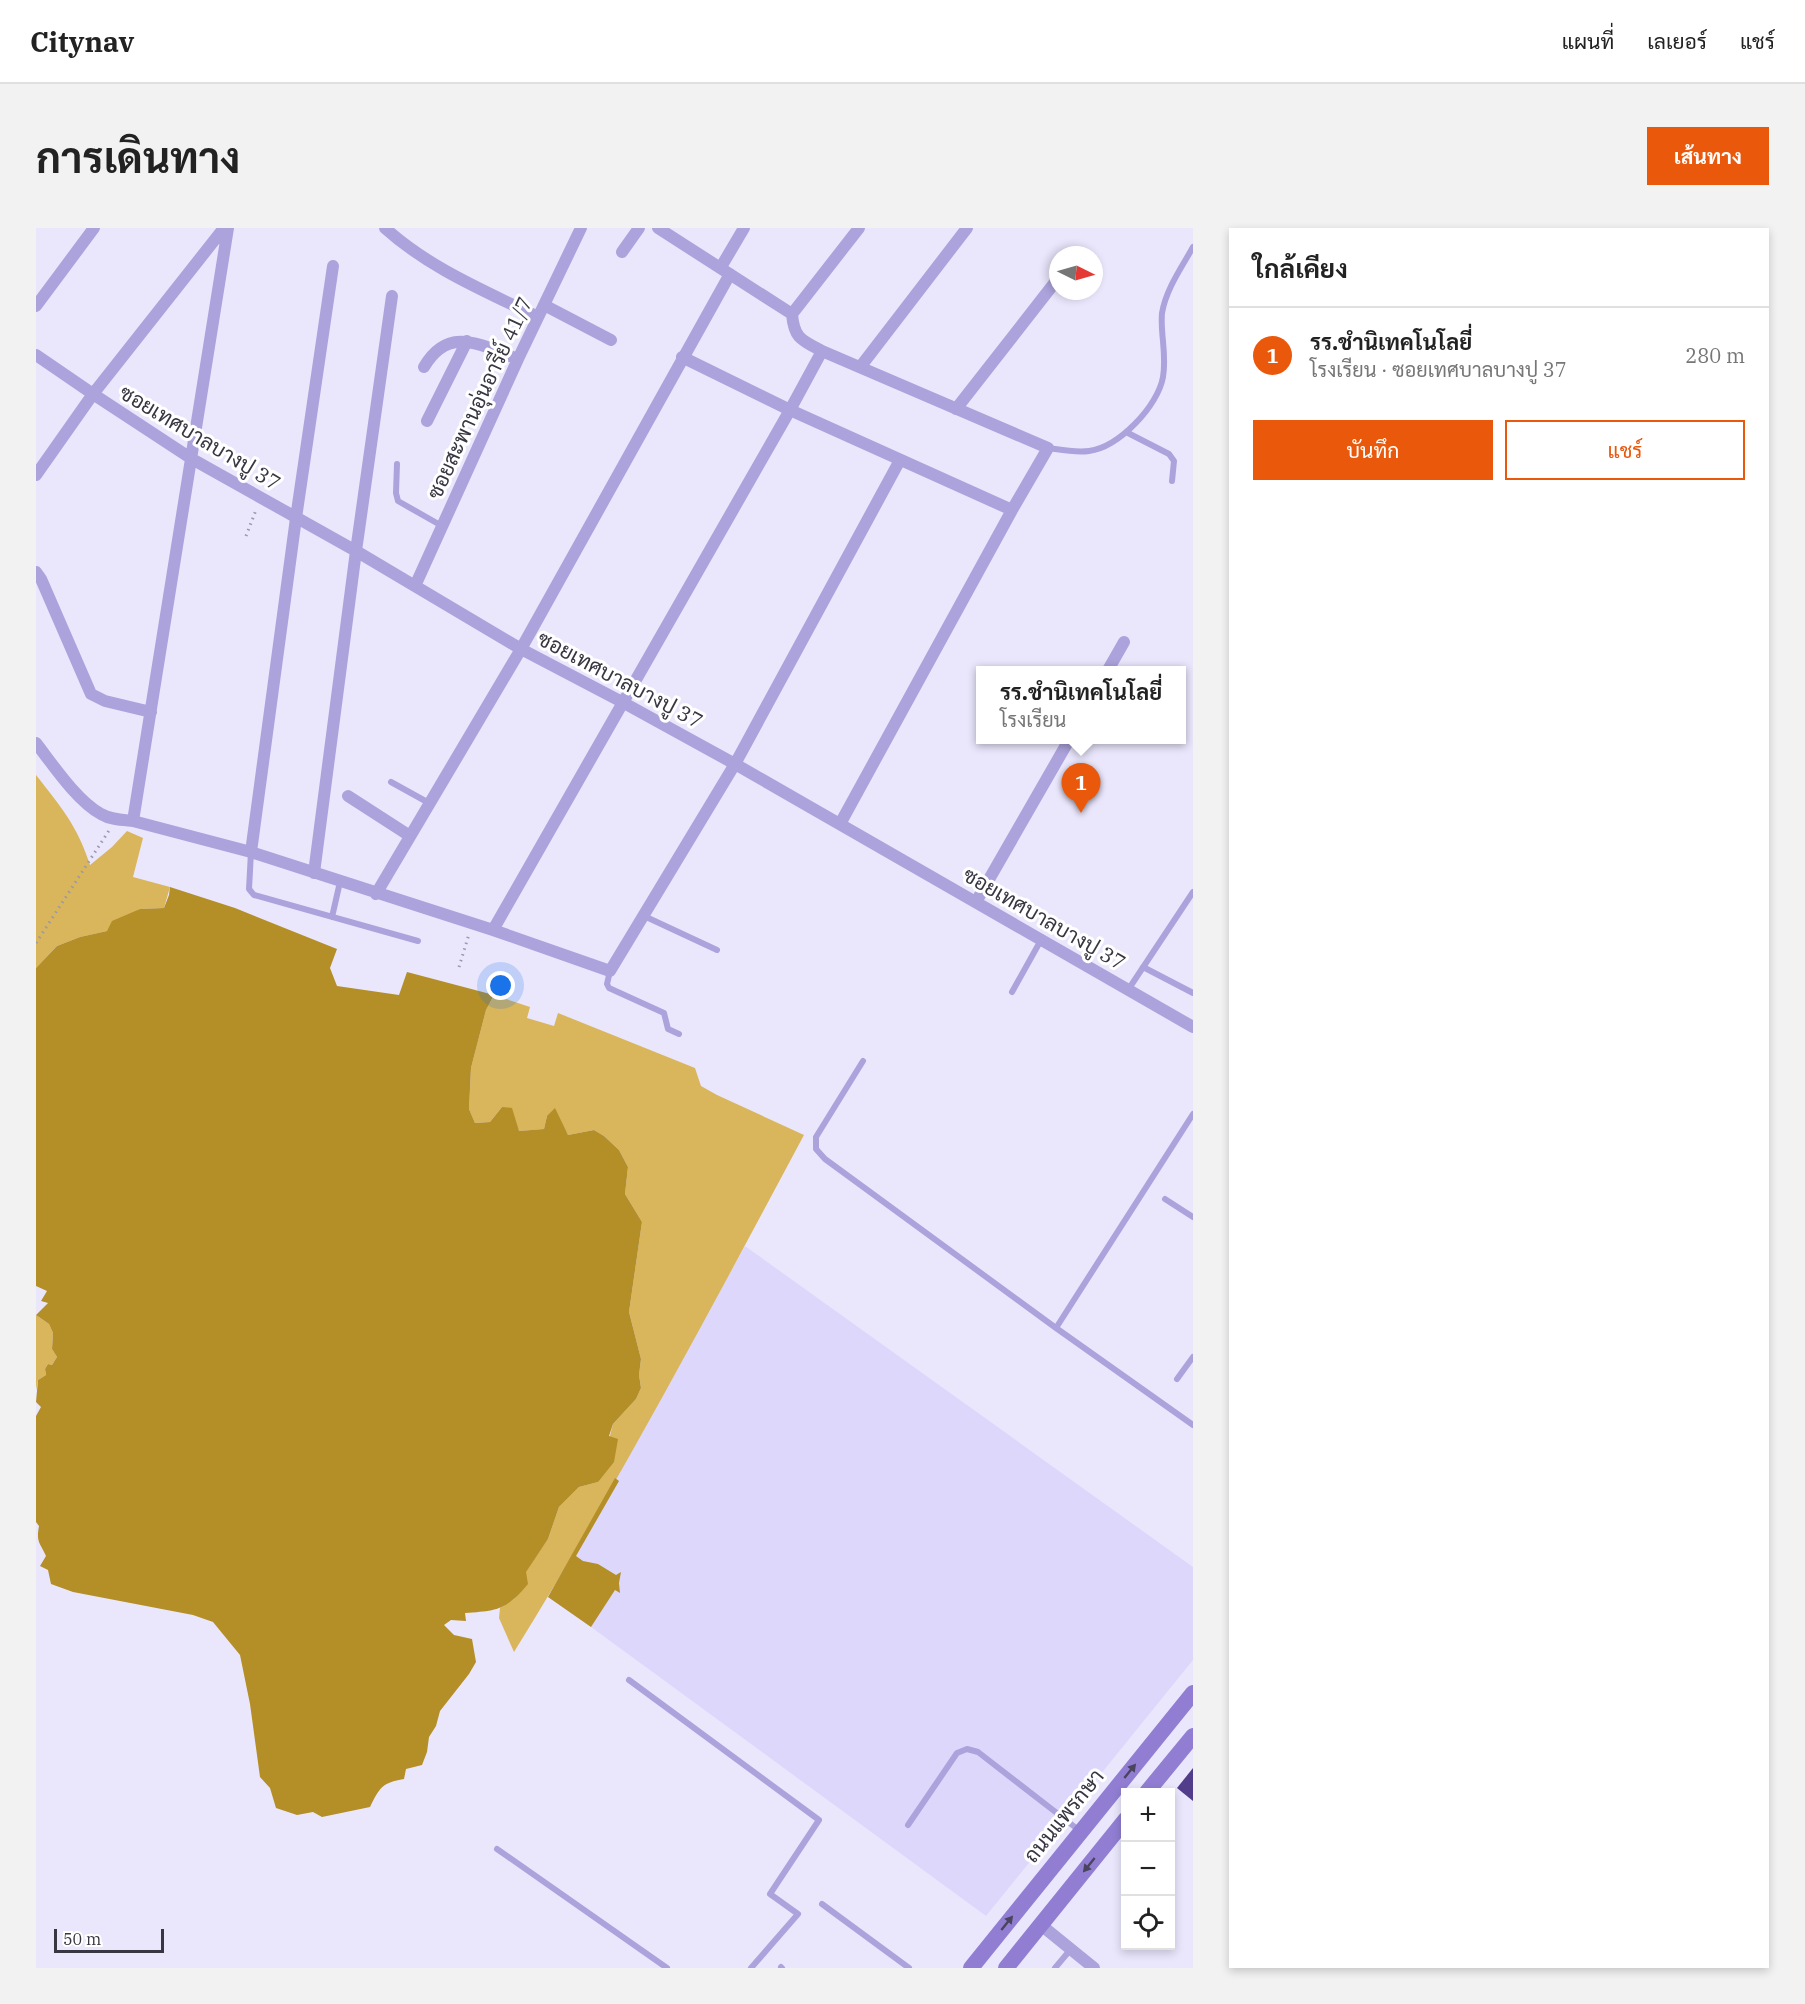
<!DOCTYPE html>
<html lang="th">
<head>
<meta charset="utf-8">
<style>
	:root { --surface:#fff; --page:#f2f2f2; --text:#222; --muted:#767676; --line:#e0e0e0; --accent:#ea580c }
	body { margin:0; font-family:"IBM Plex Serif",Sarabun,serif; background:var(--page); color:var(--text) }
	.controls { position:absolute; right:18px; bottom:18px; display:grid; overflow:hidden; border-radius:0px; box-shadow:0 3px 9px #0003 }
	.controls button { width:54px; height:54px; display:grid; place-items:center; padding:0; border:0; border-bottom:2px solid var(--line); background:var(--surface); color:var(--text); font:30px sans-serif }
	.compass { position:absolute; left:1013px; top:18px; width:54px; height:54px; border-radius:50%; background:var(--surface); box-shadow:0 3px 9px #0003; rotate:95deg }
	.scale { position:absolute; left:18px; bottom:15px; width:110px; box-sizing:border-box; padding-left:6px; border:3px solid #383641; border-top:0; font-size:16px; line-height:21px; white-space:nowrap; color:#383641; -webkit-text-stroke:4px #fff; paint-order:stroke }
	.you { position:absolute; left:465px; top:758px; width:21px; height:21px; margin:-15px; border:4px solid #fff; border-radius:50%; background:#1a73e8; box-shadow:0 0 0 9px #1a73e833 }
	.badge { display:grid; place-items:center; width:39px; height:39px; border-radius:50%; background:var(--accent); color:#fff; font-size:20px; font-weight:700 }
	.pin { position:absolute; translate:-50% -50px; filter:drop-shadow(0 2px 3px #0008) }
	.pin::after { content:''; position:absolute; top:32px; width:21px; height:18px; background:inherit; clip-path:polygon(0 0,100% 0,50% 100%) }
	.popup { position:absolute; left:940px; top:438px; width:210px; height:78px; box-sizing:border-box; display:grid; place-content:center; border-radius:0px; background:var(--surface); filter:drop-shadow(0 2px 4px #0005); font-size:20px; white-space:nowrap; color:var(--muted) }
	.popup b { font-size:22px; color:var(--text) }
	.popup::after { content:''; position:absolute; left:50%; top:100%; margin-left:-12px; border:12px solid transparent; border-top-color:var(--surface) }
	.list { margin:0; padding:0; list-style:none }
	h2 { display:flex; justify-content:space-between; align-items:center; height:78px; margin:0; padding:0 24px; font-size:26px }
	h2 small { font-size:20px; font-weight:400; color:var(--muted) }
	.list li { display:grid; grid-template-columns:39px 1fr auto; gap:18px; align-items:center; box-sizing:border-box; height:96px; padding:0 24px; border-top:2px solid var(--line) }
	.list b { display:block; font-size:22px; white-space:nowrap }
	.list p { margin:0; font-size:20px; white-space:nowrap; color:var(--muted) }
	.list em { font-size:20px; font-style:normal; color:var(--muted) }
	.actions { display:flex; gap:12px; padding:18px 24px }
	.actions a { flex:1; padding:14px 0; border:2px solid var(--accent); border-radius:0px; text-align:center; font-size:21px; color:var(--accent) }
	.actions .main { background:var(--accent); color:#fff }
	.icon { flex:none; width:33px; height:33px; fill:none; stroke:currentColor; stroke-width:2; stroke-linecap:round; stroke-linejoin:round }
	.map { position:relative; flex:none; width:1157px; height:1740px; overflow:hidden; border-radius:0px }
	header { display:flex; align-items:center; gap:36px; box-sizing:border-box; height:84px; padding:0 30px; background:var(--surface); border-bottom:2px solid var(--line) }
	header strong { font-size:28px }
	nav { display:flex; gap:33px; margin-inline-start:auto; font-size:21px }
	.intro { display:flex; align-items:center; justify-content:space-between; box-sizing:border-box; height:144px; padding:0 36px }
	h1 { margin:0; font-size:42px }
	.button { padding:15px 27px; border-radius:0px; background:var(--accent); color:#fff; font-size:21px; font-weight:700 }
	main { display:flex; gap:36px; padding:0 36px }
	aside { flex:1; background:var(--surface); border-radius:0px; box-shadow:0 3px 9px #0003 }
	.map>svg:first-child { display:block }
</style>
</head>
<body>
<header>
<strong>Citynav</strong>
<nav><a>แผนที่</a><a>เลเยอร์</a><a>แชร์</a></nav>
</header>
<div class="intro"><h1>การเดินทาง</h1><a class="button">เส้นทาง</a></div>
<main>
<div class="map">
<svg width="1157" height="1740" viewBox="0 0 1157 1740">
	<rect width="100%" height="100%" fill="#eae7fd"/>
	<path fill="#ddd8fb" d="M 709,1018 L 1157,1339 L 1157,1432 L 950,1688 L 555,1399 L 512,1369 Z"/>
	<path fill="#d9b55c" d="M 0,547 C 25,579 41,597 54,637 L 76,619 L 91,603 L 107,610 L 97,649 L 134,659 L 128,680 L 104,681 L 71,703 L 44,709 L 21,718 L 0,740 Z
		M 458,767 L 494,779 L 491,790 L 518,798 L 522,785 L 659,840 L 665,858 L 681,867 L 768,907 C 675,1081 582,1256 478,1424 L 463,1390 L 464,1380 L 478,1371 L 489,1344 L 512,1311 L 523,1279 L 543,1259 L 562,1254 L 577,1196 L 600,1171 L 605,1160 L 603,1147 L 605,1131 L 593,1084 L 606,994 L 589,966 L 592,939 L 583,922 L 568,908 L 558,902 L 532,907 L 524,893 L 511,888 L 508,901 L 483,903 L 466,879 L 454,894 L 439,895 L 433,881 L 435,840 L 450,782 Z
		M 0,1087 L 13,1096 L 17,1105 L 16,1121 L 21,1129 L 16,1137 L 12,1136 L 9,1141 L 10,1147 L 2,1152 L 0,1162 Z"/>
	<path fill="#b48e26" d="M 134,659 L 199,680 L 301,721 L 294,740 L 301,758 L 363,767 L 371,744 L 458,767 L 450,782 L 435,840 L 433,881 L 439,895 L 454,894 L 466,879 L 476,880 L 483,903 L 508,901 L 511,888 L 519,880 L 532,907 L 558,902 L 568,908 L 583,922 L 592,939 L 589,966 L 606,994 L 593,1084 L 605,1131 L 603,1147 L 605,1160 L 600,1171 L 577,1196 L 573,1208 L 582,1211 L 578,1234 L 562,1254 L 543,1259 L 523,1279 L 512,1311 L 490,1344 L 492,1356 C 470,1382 462,1383 429,1385 L 430,1393 L 415,1392 L 408,1397 L 418,1407 L 436,1411 L 440,1434 L 433,1446 L 404,1483 L 400,1498 L 393,1509 L 391,1524 L 386,1537 L 370,1541 L 368,1551 C 346,1555 344,1559 334,1579 L 286,1589 L 277,1584 L 261,1587 L 240,1580 L 234,1560 L 224,1549 L 214,1476 L 204,1427 L 177,1394 L 157,1387 L 37,1364 L 15,1356 L 12,1342 L 4,1338 L 10,1328 C 4,1314 0,1315 3,1298 L 0,1294 L 0,1188 L 5,1179 L 0,1174 L 2,1152 L 10,1147 L 9,1141 L 12,1136 L 16,1137 L 21,1129 L 16,1121 L 17,1105 L 13,1096 L 0,1087 L 12,1075 L 5,1073 L 11,1063 L 0,1058 L 0,740 L 21,718 L 44,709 L 71,703 L 76,693 L 104,681 L 128,680 L 133,667 Z
		M 579,1250 L 583,1253 L 540,1328 L 547,1333 L 562,1336 L 580,1347 L 585,1344 L 583,1355 L 584,1365 L 579,1362 L 555,1399 L 512,1369 Z"/>
	<path fill="#513d8a" d="M 1157,1540 L 1157,1573 L 1141,1560 Z"/>
	<g fill="none" stroke-linecap="round" stroke-linejoin="round">
		<path stroke="#9a98a9" stroke-width="3" stroke-dasharray="1.5 4.5" stroke-linecap="butt" d="M 210,308 L 220,282
			M 0,715 L 74,601
			M 423,739 L 433,706"/>
		<path stroke="#ada3dc" stroke-width="6" d="M 1090,204 L 1133,226 L 1138,233 L 1136,253
			M 1012,220 C 1026,222 1040,225 1053,223 C 1083,219 1122,178 1127,149 C 1131,126 1124,105 1126,85 C 1130,61 1146,39 1157,19
			M 361,236 L 360,265 L 362,273 L 406,298
			M 355,554 L 393,575
			M 215,624 L 213,661 L 218,667 L 382,713
			M 608,688 L 681,722
			M 296,689 L 304,654
			M 1107,739 L 1157,765
			M 574,743 L 571,756 L 573,760 L 628,785 L 632,801 L 643,806
			M 1092,762 L 1157,664
			M 976,764 L 1005,712
			M 827,833 L 780,909 L 780,921 L 789,931 L 1020,1100 L 1157,1197
			M 1129,971 L 1157,989
			M 1020,1100 L 1157,886
			M 1141,1151 L 1157,1129
			M 593,1452 L 783,1592 L 734,1666 L 762,1686 L 715,1740
			M 872,1597 L 921,1525 L 931,1521 L 942,1524 L 1044,1603
			M 461,1621 L 631,1740
			M 786,1676 L 873,1740
			M 745,1739 L 746,1740
			M 1019,1740 L 1035,1721"/>
		<path stroke="#ada3dc" stroke-width="12" d="M 349,0 C 393,40 449,63 502,89
			M 622,0 L 756,86 C 758,110 765,112 786,123 L 1012,220 L 976,282 L 804,596
			M 586,24 L 603,0
			M 685,39 L 708,0
			M 508,77 L 575,112
			M 0,78 L 58,0
			M 756,86 L 823,0
			M 0,127 L 57,166 L 156,231 L 320,323 L 485,421 L 588,475 L 699,536 L 1157,799
			M 646,129 L 754,182 L 976,282
			M 825,138 L 931,0
			M 388,139 C 413,96 446,118 482,131
			M 920,181 L 1020,53
			M 391,193 L 431,113
			M 0,247 L 57,166 L 188,0
			M 0,344 L 5,351 L 55,466 L 69,473 L 115,484
			M 379,358 L 482,131 L 545,0
			M 1072,442 L 1088,414
			M 0,515 C 17,537 41,573 65,586 C 75,592 87,592 97,593 L 215,624 L 457,702 L 574,743 L 699,536 L 864,232
			M 312,568 L 374,608
			M 97,593 L 192,0
			M 215,624 L 260,290 L 297,38
			M 278,645 L 320,323 L 356,68
			M 340,666 L 485,421 L 694,46
			M 940,674 L 1033,512
			M 457,702 L 754,182 L 786,123
			M 1005,1697 L 1058,1740"/>
		<path stroke="#917ed3" stroke-width="16" d="M 1111,1564 L 1157,1508
			M 935,1740 L 1157,1465
			M 970,1740 L 1090,1591"/>
	</g>
	<defs><path id="oneway-solid" d="M-6-.8H1V-3.2L6.5 0L1 3.2V.8H-6Z" transform="scale(1.5)"/></defs>
	<g fill="#4a445e">
		<use href="#oneway-solid" transform="translate(1094 1543) rotate(-51)"/>
		<use href="#oneway-solid" transform="translate(1053 1637) rotate(129)"/>
		<use href="#oneway-solid" transform="translate(971 1695) rotate(-51)"/>
	</g>
	<g text-anchor="middle" stroke-width="6" stroke-linejoin="round" paint-order="stroke">
		<g font-size="21" fill="#383641" stroke="#fff">
			<text transform="translate(444 170) rotate(-65)" y="7">ซอยสะพานอุ่นอารีย์ 41/7</text>
			<text transform="translate(164 210) rotate(31)" y="7">ซอยเทศบาลบางปู 37</text>
			<text transform="translate(584 452) rotate(28)" y="7">ซอยเทศบาลบางปู 37</text>
			<text transform="translate(1008 691) rotate(30)" y="7">ซอยเทศบาลบางปู 37</text>
			<text transform="translate(1028 1588) rotate(-51)" y="7">ถนนแพรกษา</text>
		</g>
	</g>
</svg>
<div class="controls">
<button>+</button>
<button>−</button>
<button><svg class="icon" aria-label="locate" viewBox="0 0 24 24"><circle cx="12" cy="12" r="6"/><path d="M12 2v4M12 18v4M2 12h4M18 12h4"/></svg></button>
</div>
<svg class="compass" viewBox="-18 -18 36 36"><path d="M0-13l5 13h-10z" fill="#e53935"/><path d="M0 13l5-13h-10z" fill="#767676"/></svg>
<div class="scale">50 m</div>
<div class="you"></div>
<div class="pin badge" style="left:1045px;top:585px">1</div>
<div class="popup"><b>รร.ชำนิเทคโนโลยี่</b>โรงเรียน</div>
</div>
<aside>
<h2>ใกล้เคียง<small></small></h2>
<ul class="list">
<li><span class="badge">1</span><div><b>รร.ชำนิเทคโนโลยี่</b><p>โรงเรียน · ซอยเทศบาลบางปู 37</p></div><em>280 m</em></li>
</ul>
<div class="actions"><a class="main">บันทึก</a><a>แชร์</a></div>
</aside>
</main>
</body>
</html>
